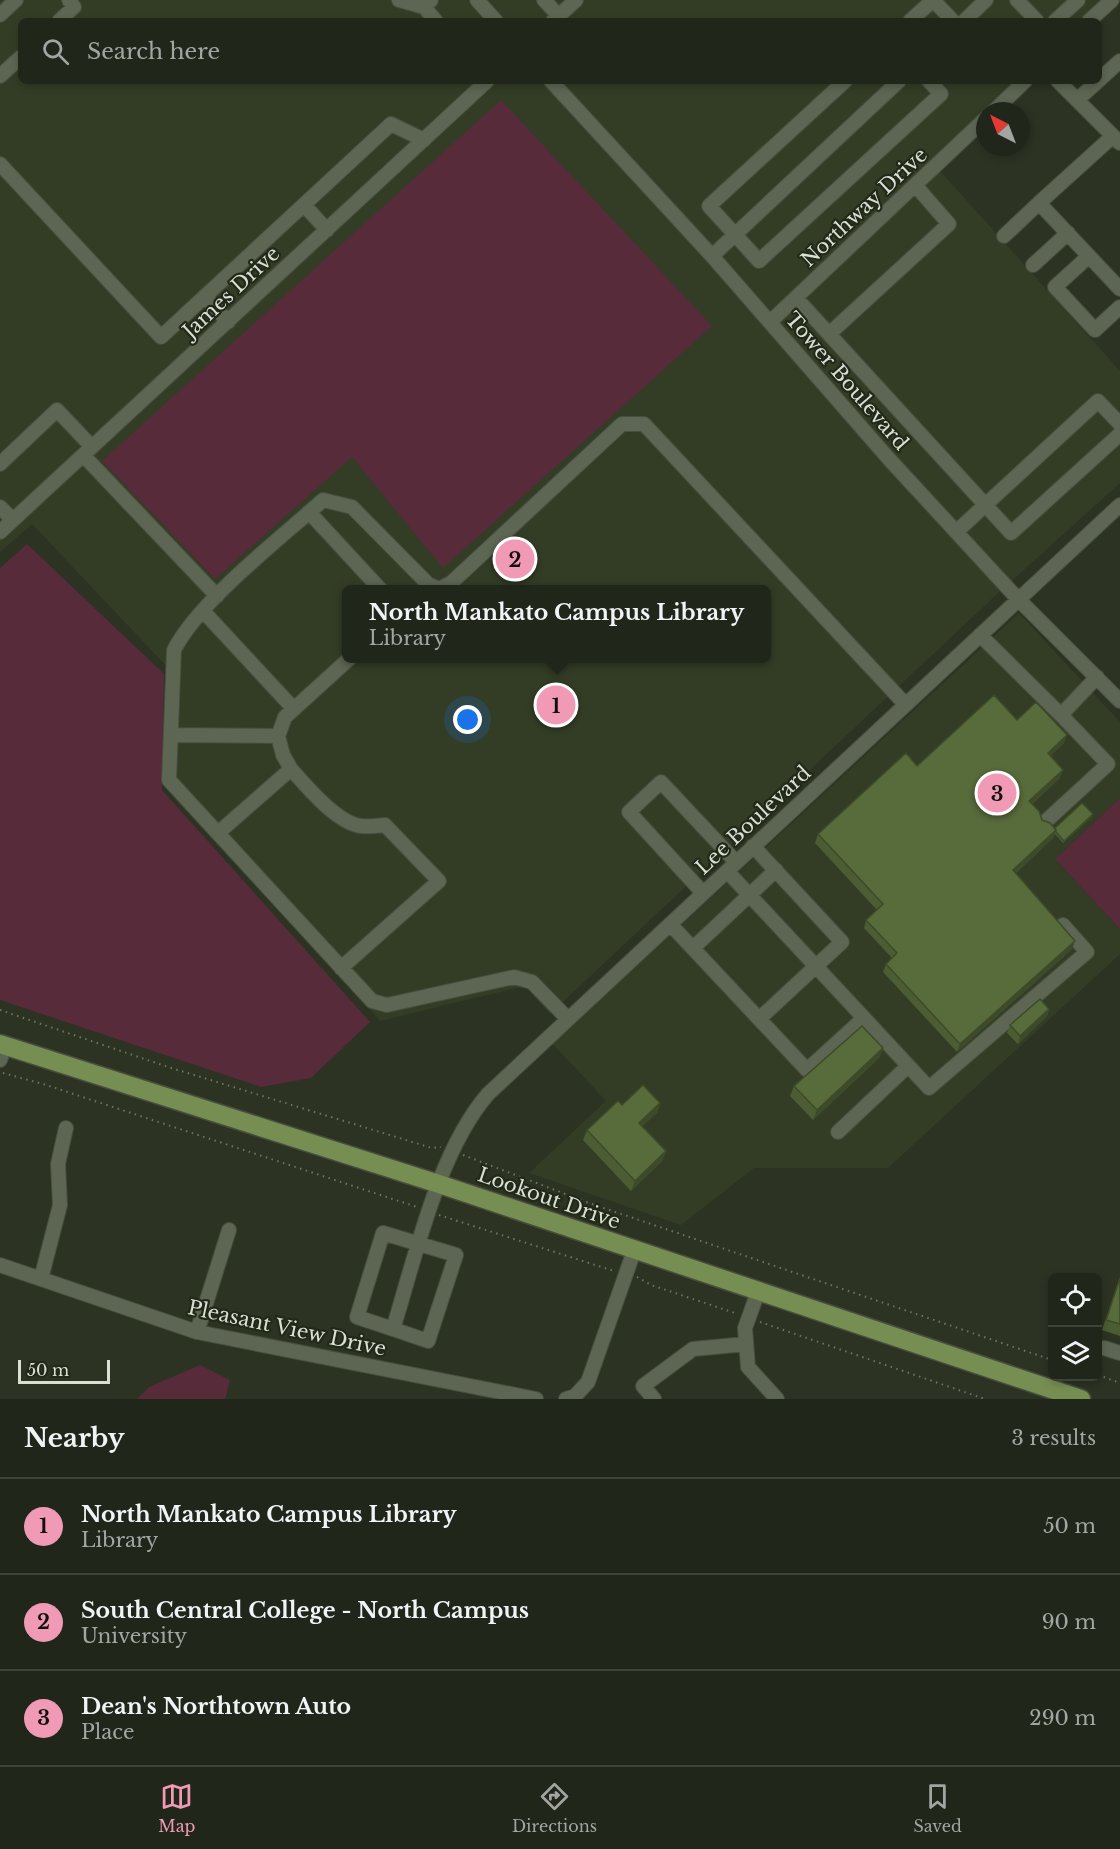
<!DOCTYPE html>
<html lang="en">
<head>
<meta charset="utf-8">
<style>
	:root { --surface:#21261a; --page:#292e23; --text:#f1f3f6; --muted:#a2a5a2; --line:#3e4339; --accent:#f09ab6 }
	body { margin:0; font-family:"Libre Baskerville",serif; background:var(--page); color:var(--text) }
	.controls { position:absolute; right:18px; bottom:18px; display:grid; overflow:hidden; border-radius:9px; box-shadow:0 3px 9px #0003 }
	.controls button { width:54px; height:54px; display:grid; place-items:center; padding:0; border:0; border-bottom:2px solid var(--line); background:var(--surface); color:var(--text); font:30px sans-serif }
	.compass { position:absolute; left:976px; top:102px; width:54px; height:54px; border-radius:50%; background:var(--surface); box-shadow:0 3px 9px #0003; rotate:318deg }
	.scale { position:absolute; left:18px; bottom:15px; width:92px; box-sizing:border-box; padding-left:6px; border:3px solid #dadfd4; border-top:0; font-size:16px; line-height:21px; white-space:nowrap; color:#dadfd4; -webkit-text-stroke:4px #222919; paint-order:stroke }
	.you { position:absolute; left:468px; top:720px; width:21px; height:21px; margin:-15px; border:4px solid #fff; border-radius:50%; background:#1a73e8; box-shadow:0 0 0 9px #1a73e833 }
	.badge { display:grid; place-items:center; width:39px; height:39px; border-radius:50%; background:var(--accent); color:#111; font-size:20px; font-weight:700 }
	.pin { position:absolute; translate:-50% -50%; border:3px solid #fff; box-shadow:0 2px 6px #0006 }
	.popup { position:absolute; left:342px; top:585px; width:429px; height:78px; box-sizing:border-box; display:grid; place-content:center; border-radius:9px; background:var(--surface); filter:drop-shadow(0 2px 4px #0005); font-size:20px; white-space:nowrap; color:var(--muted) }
	.popup b { font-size:22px; color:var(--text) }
	.popup::after { content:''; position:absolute; left:50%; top:100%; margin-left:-12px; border:12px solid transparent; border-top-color:var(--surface) }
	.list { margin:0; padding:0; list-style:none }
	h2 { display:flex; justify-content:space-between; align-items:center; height:78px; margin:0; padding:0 24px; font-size:26px }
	h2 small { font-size:20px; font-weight:400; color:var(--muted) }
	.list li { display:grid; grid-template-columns:39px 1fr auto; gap:18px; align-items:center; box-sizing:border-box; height:96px; padding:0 24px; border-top:2px solid var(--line) }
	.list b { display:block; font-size:22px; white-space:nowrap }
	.list p { margin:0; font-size:20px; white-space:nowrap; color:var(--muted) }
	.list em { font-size:20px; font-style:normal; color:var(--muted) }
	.icon { flex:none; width:33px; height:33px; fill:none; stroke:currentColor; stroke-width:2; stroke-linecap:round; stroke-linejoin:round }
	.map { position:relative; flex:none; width:1120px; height:1399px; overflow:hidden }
	.search { position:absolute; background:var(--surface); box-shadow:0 3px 9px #0003; left:18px; right:18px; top:18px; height:66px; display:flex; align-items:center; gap:15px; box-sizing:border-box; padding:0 21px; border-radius:9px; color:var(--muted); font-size:22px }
	.sheet { height:366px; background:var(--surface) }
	nav { display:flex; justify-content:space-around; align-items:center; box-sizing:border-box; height:84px; border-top:2px solid var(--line); background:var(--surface); font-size:16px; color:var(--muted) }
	nav a { display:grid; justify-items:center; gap:3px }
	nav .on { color:var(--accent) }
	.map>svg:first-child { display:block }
</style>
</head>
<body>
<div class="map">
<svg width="1120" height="1399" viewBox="0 0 1120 1399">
	<rect width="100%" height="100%" fill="#2c3323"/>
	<path fill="#333d26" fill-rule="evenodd" d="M 0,0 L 1110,0 L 1087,21 L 21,21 L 21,81 L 1021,81 L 932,162 L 1120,371 L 1120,483 L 996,595 L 550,1014 L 525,986 L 380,1021 L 163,781 L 171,671 L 32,524 L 0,552 ZM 346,590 L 766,590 L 766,658 L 346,658 Z
		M 1019,613 L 1120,722 L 1120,798 L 1055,859 L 1120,929 L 1120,954 L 888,1168 L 754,1168 L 681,1225 L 529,1173 L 606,1101 L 553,1044 Z"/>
	<path fill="#572b3a" d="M 501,100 L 712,326 L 443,568 L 352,457 L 215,579 L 102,461 Z
		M 27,544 L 164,674 L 162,790 L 370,1022 L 311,1078 L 261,1087 L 0,1000 L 0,568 Z
		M 1120,798 L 1120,929 L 1055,859 Z
		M 200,1365 L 230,1380 L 225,1399 L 137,1399 L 149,1387 Z"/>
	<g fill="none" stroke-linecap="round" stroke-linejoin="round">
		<defs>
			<path id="minor" d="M 399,0 L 424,7 L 431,0
				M 477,0 L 496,21
				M 544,0 L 559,16
				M 933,0 L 953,21
				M 1017,0 L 1037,21
				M 424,7 L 436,21
				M 0,15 L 16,0
				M 59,21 L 74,7 L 69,0
				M 553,21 L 576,0
				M 910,21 L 933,0
				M 964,21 L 986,0
				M 1055,21 L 1078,0
				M 1089,21 L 1112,0
				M 0,76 L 21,57
				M 1099,80 L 1120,61
				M 551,81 L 712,256 L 889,459 L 1018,599 L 1120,701
				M 845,81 L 709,206 L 759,261 L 941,94 L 929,81
				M 1058,81 L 1120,143
				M 1077,100 L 1098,81
				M 994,111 L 1025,81
				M 1113,136 L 1039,203 L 1120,289
				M 0,164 L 161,337 L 391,124 L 424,140
				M 304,205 L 327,230
				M 1004,236 L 1039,203
				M 712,256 L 899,81
				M 1089,256 L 1055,287 L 1095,330 L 1120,307
				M 1033,265 L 1068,233
				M 205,296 L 228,322
				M 796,298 L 1011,533 L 1120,434
				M 770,322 L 985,119
				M 829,334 L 949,224 L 915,185
				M 83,455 L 217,596
				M 0,464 L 57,410 L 92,447
				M 0,507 L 13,520
				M 309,512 L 381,590
				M 0,532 L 487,81
				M 956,532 L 1098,401 L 1120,424
				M 203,611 L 294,709
				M 980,635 L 1061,715 L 1097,677
				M 171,735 L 278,736 L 283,755 L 291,769
				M 278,736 L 285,717 L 350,658
				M 1045,822 L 1108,764 L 1061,715
				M 218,833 L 291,769 C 306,786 337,823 361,826 C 368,827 377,826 385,825 L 439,881 L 341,968
				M 753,846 L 842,942 L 759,1019
				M 703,893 L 629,812 L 661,782 L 736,862
				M 670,924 L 807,1070 L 864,1018 L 727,871
				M 693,948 L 776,870
				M 864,1018 L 929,1088 L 1087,952 L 1063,925
				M 568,1019 L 532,982 L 514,977 L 387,1005 L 372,1001 L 169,780 L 174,650 C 200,600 280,539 323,500 L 352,507 L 428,584 L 439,589 L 451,583 L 622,424 L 644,424 L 905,704
				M 0,1060 L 5,1046
				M 838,1132 L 908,1066
				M 0,1265 L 197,1332 L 536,1399
				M 41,1279 L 60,1205 L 58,1164 L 66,1128
				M 758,1292 L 745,1328 L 748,1367 L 777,1399
				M 393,1329 L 357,1317 L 383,1233 L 456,1255 L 428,1341 L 393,1329 C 416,1255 438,1152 488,1094 L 1120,505
				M 197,1332 L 229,1230
				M 1104,1348 L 1120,1353
				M 566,1399 L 575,1396 L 588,1382 L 634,1251
				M 654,1399 L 643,1386 L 693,1349 L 746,1344"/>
			<path id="major" d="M 0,1044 L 439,1184 L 1081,1399"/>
		</defs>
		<use href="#minor" stroke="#474e3f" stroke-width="16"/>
		<use href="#major" stroke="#474e3f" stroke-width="21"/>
		<path stroke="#6e7466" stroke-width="2" stroke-dasharray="1.5 4.5" stroke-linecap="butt" d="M 0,1010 L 168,1067 L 432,1148 L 441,1147
			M 3,1073 L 43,1084 L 417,1207
			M 463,1155 L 589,1203 L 1052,1360
			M 439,1215 L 614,1271
			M 637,1277 L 651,1285 L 738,1314
			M 760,1322 L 985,1399
			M 1098,1375 L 1120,1383"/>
		<use href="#minor" stroke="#5d6553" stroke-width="14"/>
		<use href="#major" stroke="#778e53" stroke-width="18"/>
	</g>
	<path fill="#4c5c33" d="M 1017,720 L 1064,743 L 1050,756 L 1060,778 L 1032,804 L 1042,820 L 1055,828 L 1092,817 L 1063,843 L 1055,834 L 1053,838 L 1016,873 L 1072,949 L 957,1052 L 883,972 L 886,964 L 892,958 L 864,928 L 866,920 L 877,910 L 815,843 L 818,834 L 917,766 Z
		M 1049,1009 L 1047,1016 L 1018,1044 L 1007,1033 L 1010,1025 Z
		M 883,1048 L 879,1058 L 813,1120 L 790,1096 L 794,1086 Z
		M 660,1103 L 657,1113 L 642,1126 L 666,1151 L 662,1161 L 631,1191 L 583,1140 L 587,1130 L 622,1105 Z
		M 1120,1277 L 1120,1336 L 1102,1330 Z"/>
	<path fill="#3e4b29" d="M 1067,735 L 1064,743 L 1045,761 L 1048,753 Z
		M 1063,770 L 1060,778 L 1026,809 L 1029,801 Z
		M 1093,814 L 1092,817 L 1063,843 L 1064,841 Z
		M 1056,830 L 1053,838 L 1010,878 L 1013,870 Z
		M 1075,941 L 1072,949 L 957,1052 L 960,1044 Z
		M 1049,1009 L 1047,1016 L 1018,1044 L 1020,1036 Z
		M 883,1048 L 879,1058 L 813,1120 L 817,1110 Z
		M 660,1103 L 657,1113 L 635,1133 L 639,1123 Z
		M 666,1151 L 662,1161 L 631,1191 L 635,1181 Z"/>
	<path fill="#586b3b" stroke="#3e4b29" stroke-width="1.5" d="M 994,695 L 1017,720 L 1036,702 L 1067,735 L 1048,753 L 1063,770 L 1029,801 L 1039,811 L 1042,820 L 1050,823 L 1056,830 L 1013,870 L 1075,941 L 960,1044 L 886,964 L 897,953 L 866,920 L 883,904 L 818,834 L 906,753 L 917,766 Z
		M 1082,803 L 1093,814 L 1064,841 L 1056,832 L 1056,830 L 1055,828 Z
		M 1040,999 L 1049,1009 L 1020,1036 L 1010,1025 Z
		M 862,1026 L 883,1048 L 817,1110 L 794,1086 Z
		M 643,1085 L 660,1103 L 639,1123 L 666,1151 L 635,1181 L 587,1130 L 618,1101 L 622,1105 Z
		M 1120,1278 L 1120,1324 L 1106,1320 Z"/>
	<g text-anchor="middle" stroke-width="4.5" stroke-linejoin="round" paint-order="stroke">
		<g font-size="20" fill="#dadfd4" stroke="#222919">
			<text transform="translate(864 207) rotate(-43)" y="7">Northway Drive</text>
			<text transform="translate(231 292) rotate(-43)" y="7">James Drive</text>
			<text transform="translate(847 381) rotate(49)" y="7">Tower Boulevard</text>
			<text transform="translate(753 820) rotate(-43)" y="7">Lee Boulevard</text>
			<text transform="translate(549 1198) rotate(19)" y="7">Lookout Drive</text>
			<text transform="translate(287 1328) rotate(12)" y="7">Pleasant View Drive</text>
		</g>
	</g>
</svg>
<div class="controls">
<button><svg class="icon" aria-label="locate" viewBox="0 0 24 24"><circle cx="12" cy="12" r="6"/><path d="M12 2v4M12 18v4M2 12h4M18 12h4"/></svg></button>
<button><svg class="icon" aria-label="layers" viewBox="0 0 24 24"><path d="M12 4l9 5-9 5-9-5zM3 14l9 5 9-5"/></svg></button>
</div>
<svg class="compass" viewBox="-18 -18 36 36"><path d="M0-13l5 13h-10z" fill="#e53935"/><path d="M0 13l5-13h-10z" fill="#a2a5a2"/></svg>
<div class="scale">50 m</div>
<div class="you"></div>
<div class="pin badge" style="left:556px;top:705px">1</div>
<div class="popup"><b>North Mankato Campus Library</b>Library</div>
<div class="pin badge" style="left:515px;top:559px">2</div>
<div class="pin badge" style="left:997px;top:793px">3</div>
<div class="search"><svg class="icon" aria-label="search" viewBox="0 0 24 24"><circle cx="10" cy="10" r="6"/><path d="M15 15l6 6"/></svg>Search here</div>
</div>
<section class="sheet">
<h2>Nearby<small>3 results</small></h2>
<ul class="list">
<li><span class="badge">1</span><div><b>North Mankato Campus Library</b><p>Library</p></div><em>50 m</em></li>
<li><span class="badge">2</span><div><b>South Central College - North Campus</b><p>University</p></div><em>90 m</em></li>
<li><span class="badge">3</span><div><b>Dean's Northtown Auto</b><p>Place</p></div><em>290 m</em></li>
</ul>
</section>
<nav>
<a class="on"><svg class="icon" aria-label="map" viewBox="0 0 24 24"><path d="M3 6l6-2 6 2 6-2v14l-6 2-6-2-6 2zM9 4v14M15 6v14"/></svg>Map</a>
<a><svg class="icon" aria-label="directions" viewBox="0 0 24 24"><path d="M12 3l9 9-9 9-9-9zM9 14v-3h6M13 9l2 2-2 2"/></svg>Directions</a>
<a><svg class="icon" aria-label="saved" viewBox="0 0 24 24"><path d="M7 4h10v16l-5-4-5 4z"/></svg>Saved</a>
</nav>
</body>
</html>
